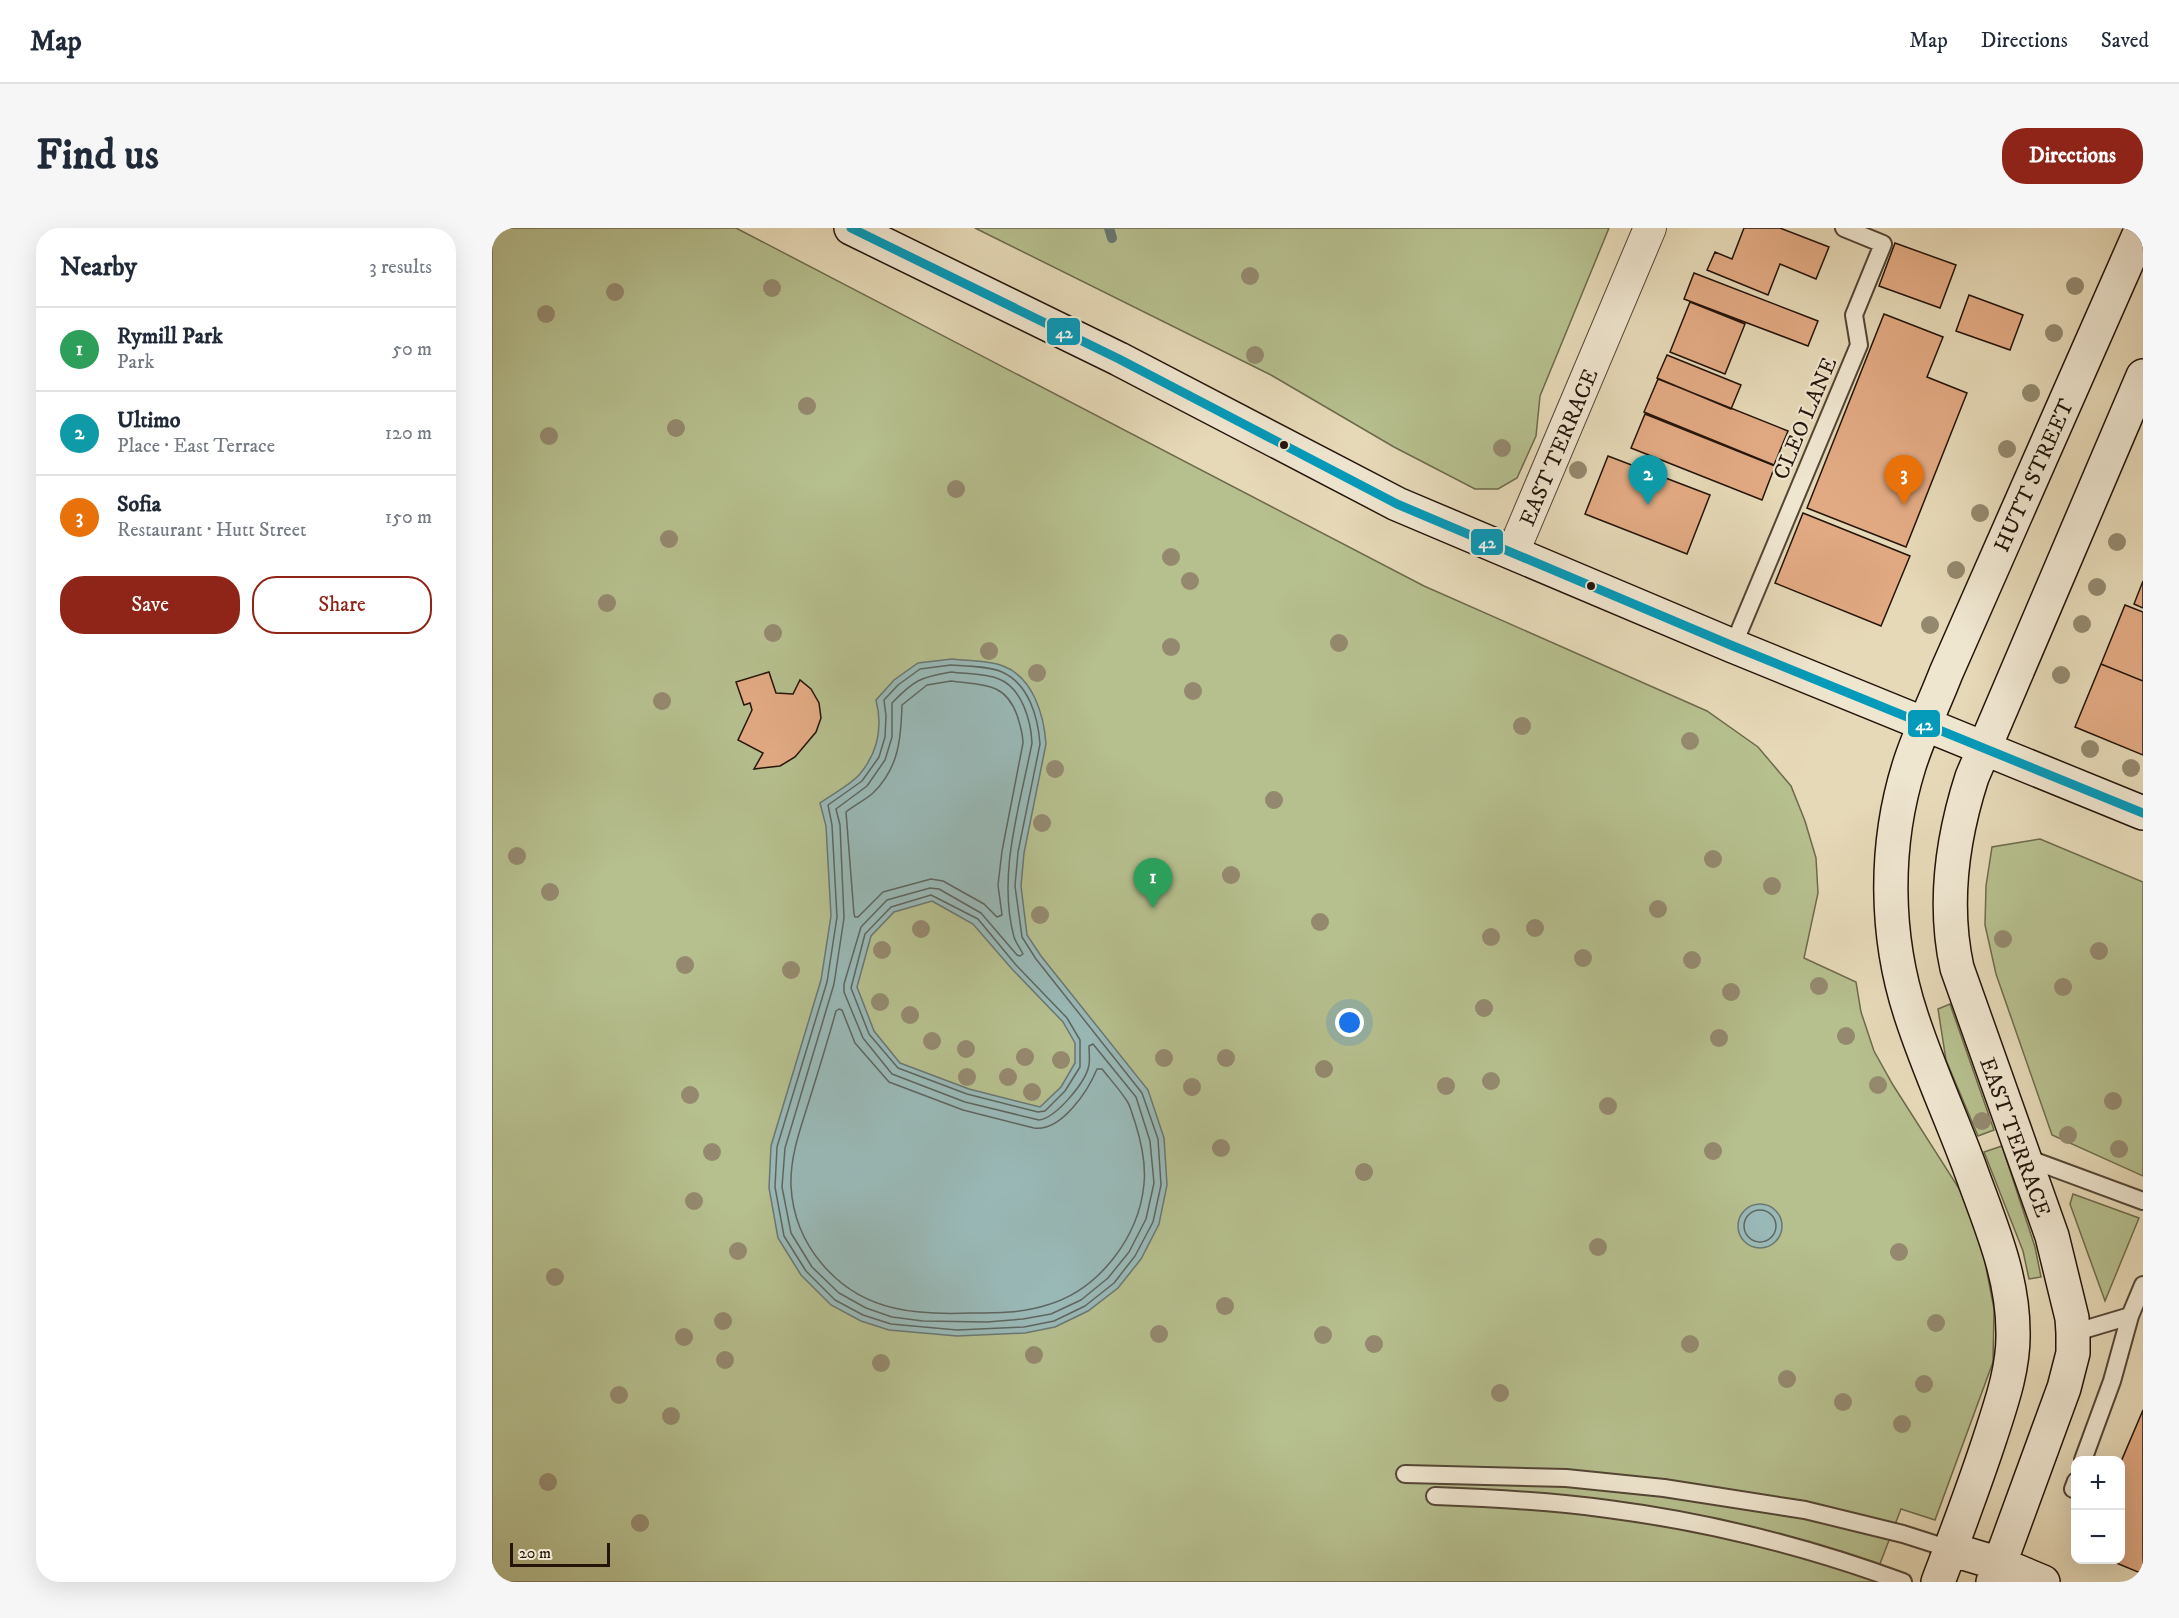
<!DOCTYPE html>
<html lang="en">
<head>
<meta charset="utf-8">
<style>
	:root { --surface:#fff; --page:#f6f6f7; --text:#1f2937; --muted:#747a83; --line:#e0e1e3; --accent:#8f2418 }
	body { margin:0; font-family:"IM FELL DW Pica",serif; background:var(--page); color:var(--text) }
	.controls { position:absolute; right:18px; bottom:18px; display:grid; overflow:hidden; border-radius:12px; box-shadow:0 6px 24px #0002 }
	.controls button { width:54px; height:54px; display:grid; place-items:center; padding:0; border:0; border-bottom:2px solid var(--line); background:var(--surface); color:var(--text); font:30px sans-serif }
	.scale { position:absolute; left:18px; bottom:15px; width:100px; box-sizing:border-box; padding-left:6px; border:3px solid #24140a; border-top:0; font-size:16px; line-height:21px; white-space:nowrap; color:#24140a; -webkit-text-stroke:4px #efe6d0; paint-order:stroke }
	.you { position:absolute; left:858px; top:795px; width:21px; height:21px; margin:-15px; border:4px solid #fff; border-radius:50%; background:#1a73e8; box-shadow:0 0 0 9px #1a73e833 }
	.badge { display:grid; place-items:center; width:39px; height:39px; border-radius:50%; background:var(--accent); color:#fff; font-size:20px; font-weight:700 }
	.pin { position:absolute; translate:-50% -50px; filter:drop-shadow(0 2px 3px #0008) }
	.pin::after { content:''; position:absolute; top:32px; width:21px; height:18px; background:inherit; clip-path:polygon(0 0,100% 0,50% 100%) }
	.list { margin:0; padding:0; list-style:none }
	h2 { display:flex; justify-content:space-between; align-items:center; height:78px; margin:0; padding:0 24px; font-size:26px }
	h2 small { font-size:20px; font-weight:400; color:var(--muted) }
	.list li { display:grid; grid-template-columns:39px 1fr auto; gap:18px; align-items:center; box-sizing:border-box; height:84px; padding:0 24px; border-top:2px solid var(--line) }
	.list b { display:block; font-size:22px; white-space:nowrap }
	.list p { margin:0; font-size:20px; white-space:nowrap; color:var(--muted) }
	.list em { font-size:20px; font-style:normal; color:var(--muted) }
	.actions { display:flex; gap:12px; padding:18px 24px }
	.actions a { flex:1; padding:14px 0; border:2px solid var(--accent); border-radius:24px; text-align:center; font-size:21px; color:var(--accent) }
	.actions .main { background:var(--accent); color:#fff }
	.map { position:relative; flex:none; width:1651px; height:1354px; overflow:hidden; border-radius:24px }
	header { display:flex; align-items:center; gap:36px; box-sizing:border-box; height:84px; padding:0 30px; background:var(--surface); border-bottom:2px solid var(--line) }
	header strong { font-size:28px }
	nav { display:flex; gap:33px; margin-inline-start:auto; font-size:21px }
	.intro { display:flex; align-items:center; justify-content:space-between; box-sizing:border-box; height:144px; padding:0 36px }
	h1 { margin:0; font-size:42px }
	.button { padding:15px 27px; border-radius:24px; background:var(--accent); color:#fff; font-size:21px; font-weight:700 }
	main { display:flex; gap:36px; padding:0 36px }
	aside { flex:1; background:var(--surface); border-radius:24px; box-shadow:0 6px 24px #0002 }
	.map>svg:first-child { display:block }
</style>
</head>
<body>
<header>
<strong>Map</strong>
<nav><a>Map</a><a>Directions</a><a>Saved</a></nav>
</header>
<div class="intro"><h1>Find us</h1><a class="button">Directions</a></div>
<main>
<aside>
<h2>Nearby<small>3 results</small></h2>
<ul class="list">
<li><span class="badge" style="background:#2e9e5b">1</span><div><b>Rymill Park</b><p>Park</p></div><em>50 m</em></li>
<li><span class="badge" style="background:#0f9aa8">2</span><div><b>Ultimo</b><p>Place · East Terrace</p></div><em>120 m</em></li>
<li><span class="badge" style="background:#e8710a">3</span><div><b>Sofia</b><p>Restaurant · Hutt Street</p></div><em>150 m</em></li>
</ul>
<div class="actions"><a class="main">Save</a><a>Share</a></div>
</aside>
<div class="map">
<svg width="1651" height="1354" viewBox="0 0 1651 1354">
	<rect width="100%" height="100%" fill="#e6d9b7"/>
	<filter id="stains"><feTurbulence type="fractalNoise" baseFrequency=".00333" numOctaves="4"/><feColorMatrix values="0 0 0 0 .2 0 0 0 0 .09 0 0 0 0 .02 0 0 0 .5 -.17"/></filter>
	<radialGradient id="worn" r=".72"><stop offset=".6" stop-color="#630" stop-opacity="0"/><stop offset="1" stop-color="#630" stop-opacity=".3"/></radialGradient>
	<path fill="#b6bf8e" stroke="#6d6a4c" stroke-width="1.5" d="M 0,0 L 244,0 L 932,358 L 1215,483 L 1266,519 L 1299,558 L 1313,593 L 1324,630 L 1326,665 L 1312,730 L 1364,754 L 1369,784 L 1382,823 L 1401,857 L 1468,962 L 1491,1024 L 1502,1081 L 1501,1134 L 1443,1292 L 1409,1281 L 1381,1354 L 0,1354 Z
		M 483,0 L 1117,0 L 1048,168 L 1044,208 L 1025,250 L 1006,261 L 983,261 L 902,219 L 779,147 Z
		M 1548,611 L 1651,654 L 1651,948 L 1560,907 L 1504,746 L 1493,697 L 1494,658 L 1500,619 Z
		M 1458,776 L 1502,902 L 1486,908 L 1454,832 L 1446,781 Z
		M 1510,918 L 1543,1019 L 1549,1049 L 1537,1051 L 1531,1023 L 1492,924 Z
		M 1581,966 L 1647,990 L 1613,1073 L 1578,976 Z"/>
	<path fill="#99b9b7" stroke="#6a7772" stroke-width="1.5" fill-rule="evenodd" d="M 460,431 C 476,433 496,432 511,438 C 541,449 552,487 554,516 L 532,625 L 529,658 L 535,707 L 549,728 L 656,862 L 672,910 L 675,957 L 667,996 L 649,1031 L 626,1060 L 596,1083 L 563,1099 L 533,1105 L 465,1108 L 397,1102 L 369,1093 L 339,1077 L 309,1047 L 286,1010 L 277,960 L 279,918 L 329,752 L 339,688 L 334,598 L 328,575 C 340,566 357,558 367,547 C 386,525 391,500 384,472 L 402,452 L 426,435 ZM 440,673 L 481,696 L 520,741 L 571,794 L 583,815 L 583,835 L 569,859 L 548,879 L 477,861 L 408,835 L 382,803 L 365,759 L 379,708 L 402,684 Z
		M1246 998a22 22 0 1 1 44 0a22 22 0 1 1-44 0Z"/>
	<g fill="none" stroke-linecap="round" stroke-linejoin="round">
		<path stroke="#5e6660" stroke-width="1.5" d="M 459,437 C 475,438 496,438 510,444 C 537,456 546,489 548,516 L 526,624 L 523,658 L 530,709 L 544,731 L 650,865 L 666,911 L 669,957 L 661,994 L 643,1028 L 622,1055 L 593,1078 L 562,1093 L 532,1099 L 465,1102 L 399,1096 L 371,1087 L 343,1072 L 314,1043 L 292,1008 L 283,959 L 285,919 L 335,754 L 345,689 L 340,597 L 336,577 L 370,553 L 387,529 L 393,509 L 394,488 L 392,472 L 406,457 L 428,441 Z
			M 459,444 C 474,446 493,445 507,451 C 530,460 539,493 540,515 C 528,578 505,646 522,709 C 524,715 528,720 531,726 L 528,728 L 525,727 L 489,685 L 447,661 L 438,660 L 395,672 L 369,699 L 352,756 L 352,764 L 371,810 L 400,846 L 473,874 L 547,892 C 564,890 594,854 597,837 C 598,831 597,824 597,818 L 601,816 L 644,869 L 658,913 L 662,955 L 654,991 L 637,1024 L 616,1050 L 589,1072 L 559,1086 L 531,1091 L 495,1094 L 431,1093 L 400,1089 L 374,1080 L 347,1065 L 320,1039 L 299,1005 L 290,959 L 293,920 L 342,756 L 352,690 L 348,597 L 344,581 L 375,558 L 393,532 L 400,509 L 400,475 C 422,452 429,449 459,444 Z
			M 459,453 C 491,457 513,454 525,487 C 528,497 531,505 531,515 L 510,623 L 506,657 L 510,687 L 505,689 L 492,676 L 451,653 L 439,651 L 391,664 L 366,689 L 363,689 L 362,686 L 354,584 C 363,577 373,572 381,565 C 407,540 409,510 410,477 L 435,457 Z
			M 439,667 L 486,691 L 524,737 L 575,790 L 588,812 L 588,839 L 573,863 L 553,883 L 546,884 L 475,866 L 406,840 L 377,806 L 359,760 L 373,706 L 399,679 Z
			M 347,781 L 350,782 L 363,815 L 397,854 L 471,882 L 542,900 C 569,904 596,863 605,841 L 610,841 C 618,851 628,862 635,873 C 639,879 640,887 643,894 C 649,913 654,936 652,956 C 647,1009 607,1062 555,1077 C 531,1085 504,1085 479,1085 C 454,1086 427,1086 402,1080 C 345,1067 302,1017 299,958 C 298,927 309,899 318,870 C 327,841 336,812 344,783 Z
			M1252 998a16 16 0 1 1 32 0a16 16 0 1 1-32 0Z"/>
		<path stroke="#6a7772" stroke-width="10" d="M 617,0 L 620,10"/>
	</g>
	<path fill="#e2aa83" stroke="#24140a" stroke-width="1.5" d="M 1252,0 L 1288,0 L 1337,19 L 1324,51 L 1288,36 L 1276,67 L 1215,42 L 1223,24 L 1240,31 Z
		M 1403,15 L 1464,37 L 1448,80 L 1387,58 Z
		M 1202,45 L 1326,93 L 1316,118 L 1192,71 Z
		M 1477,67 L 1531,87 L 1518,122 L 1464,103 Z
		M 1198,74 L 1253,96 L 1233,146 L 1178,124 Z
		M 1392,86 L 1451,109 L 1435,149 L 1475,165 L 1414,319 L 1315,280 Z
		M 1175,127 L 1249,157 L 1239,181 L 1165,150 Z
		M 1166,151 L 1296,203 L 1282,237 L 1152,184 Z
		M 1153,186 L 1283,238 L 1270,272 L 1139,220 Z
		M 1116,228 L 1218,267 L 1195,326 L 1093,286 Z
		M 1311,285 L 1418,328 L 1389,398 L 1283,355 Z
		M 1651,353 L 1651,380 L 1642,376 Z
		M 1633,377 L 1651,384 L 1651,453 L 1609,436 Z
		M 1609,436 L 1651,453 L 1651,527 L 1583,499 Z
		M 277,444 L 284,465 L 301,466 L 308,452 L 319,461 L 327,475 L 329,490 L 324,504 L 303,529 L 288,538 L 262,541 L 271,525 L 246,512 L 260,482 L 258,475 L 252,477 L 244,454 Z
		M 1651,1182 L 1651,1346 L 1617,1332 L 1628,1332 L 1628,1236 Z"/>
	<g fill="none" stroke-linecap="round" stroke-linejoin="round">
		<defs>
			<path id="lane" d="M 1241,418 L 1367,117 L 1362,87 L 1391,16 L 1352,0
				M 1532,929 L 1651,973
				M 1581,1105 L 1638,1088 L 1651,1057
				M 1591,1232 L 1620,1153 L 1638,1088
				M 913,1246 L 1074,1250 L 1172,1260 L 1313,1282 L 1411,1306 L 1458,1321
				M 1581,1261 L 1584,1253
				M 943,1268 C 1001,1270 1058,1273 1116,1281 C 1216,1294 1316,1319 1411,1354"/>
			<path id="street" d="M 1021,324 L 1158,0"/>
			<path id="secondary" d="M 359,0 L 627,131 L 905,276 L 1241,418 L 1651,585
				M 1458,1321 L 1508,1336 L 1551,1354
				M 1446,1354 C 1464,1306 1482,1259 1498,1210 C 1509,1176 1522,1140 1521,1104 C 1521,1047 1498,996 1479,943 C 1460,891 1436,840 1419,787 C 1393,708 1392,618 1417,538 C 1427,506 1442,476 1454,445 L 1650,0
				M 1501,1354 L 1572,1160 L 1581,1125 L 1581,1105 L 1580,1090 L 1560,1008 L 1465,740 C 1451,676 1460,611 1480,549 L 1651,148"/>
		</defs>
		<use href="#lane" stroke="#544535" stroke-width="20"/>
		<use href="#street" stroke="#544535" stroke-width="34"/>
		<use href="#secondary" stroke="#24140a" stroke-width="36"/>
		<use href="#lane" stroke="#efe6d0" stroke-width="16"/>
		<use href="#street" stroke="#efe6d0" stroke-width="32"/>
		<use href="#secondary" stroke="#efe6d0" stroke-width="33"/>
		<defs>
			<path id="bus-1" d="M 359,0 L 627,131 L 905,276 L 1241,418 L 1651,585"/>
		</defs>
		<use href="#bus-1" stroke="#efe6d0" stroke-width="14"/>
		<use href="#bus-1" stroke="#049aba" stroke-width="9"/>
	</g>
	<g fill="#94896e">
		<circle cx="758" cy="48" r="9"/>
		<circle cx="1583" cy="58" r="9"/>
		<circle cx="280" cy="60" r="9"/>
		<circle cx="123" cy="64" r="9"/>
		<circle cx="54" cy="86" r="9"/>
		<circle cx="1562" cy="105" r="9"/>
		<circle cx="763" cy="127" r="9"/>
		<circle cx="1539" cy="165" r="9"/>
		<circle cx="315" cy="178" r="9"/>
		<circle cx="184" cy="200" r="9"/>
		<circle cx="57" cy="208" r="9"/>
		<circle cx="1010" cy="220" r="9"/>
		<circle cx="1515" cy="221" r="9"/>
		<circle cx="1086" cy="242" r="9"/>
		<circle cx="464" cy="261" r="9"/>
		<circle cx="1488" cy="285" r="9"/>
		<circle cx="177" cy="311" r="9"/>
		<circle cx="1625" cy="314" r="9"/>
		<circle cx="679" cy="329" r="9"/>
		<circle cx="1464" cy="342" r="9"/>
		<circle cx="698" cy="353" r="9"/>
		<circle cx="1605" cy="359" r="9"/>
		<circle cx="115" cy="375" r="9"/>
		<circle cx="1590" cy="396" r="9"/>
		<circle cx="1438" cy="397" r="9"/>
		<circle cx="281" cy="405" r="9"/>
		<circle cx="847" cy="415" r="9"/>
		<circle cx="679" cy="419" r="9"/>
		<circle cx="497" cy="423" r="9"/>
		<circle cx="545" cy="445" r="9"/>
		<circle cx="1569" cy="447" r="9"/>
		<circle cx="701" cy="463" r="9"/>
		<circle cx="170" cy="473" r="9"/>
		<circle cx="1030" cy="498" r="9"/>
		<circle cx="1198" cy="513" r="9"/>
		<circle cx="1598" cy="521" r="9"/>
		<circle cx="1639" cy="540" r="9"/>
		<circle cx="563" cy="541" r="9"/>
		<circle cx="782" cy="572" r="9"/>
		<circle cx="550" cy="595" r="9"/>
		<circle cx="25" cy="628" r="9"/>
		<circle cx="1221" cy="631" r="9"/>
		<circle cx="739" cy="647" r="9"/>
		<circle cx="1280" cy="658" r="9"/>
		<circle cx="58" cy="664" r="9"/>
		<circle cx="1166" cy="681" r="9"/>
		<circle cx="548" cy="687" r="9"/>
		<circle cx="828" cy="694" r="9"/>
		<circle cx="1043" cy="700" r="9"/>
		<circle cx="429" cy="701" r="9"/>
		<circle cx="999" cy="709" r="9"/>
		<circle cx="1511" cy="711" r="9"/>
		<circle cx="390" cy="722" r="9"/>
		<circle cx="1607" cy="723" r="9"/>
		<circle cx="1091" cy="730" r="9"/>
		<circle cx="1200" cy="732" r="9"/>
		<circle cx="193" cy="737" r="9"/>
		<circle cx="299" cy="742" r="9"/>
		<circle cx="1327" cy="758" r="9"/>
		<circle cx="1571" cy="759" r="9"/>
		<circle cx="1239" cy="764" r="9"/>
		<circle cx="388" cy="774" r="9"/>
		<circle cx="992" cy="780" r="9"/>
		<circle cx="418" cy="787" r="9"/>
		<circle cx="1354" cy="808" r="9"/>
		<circle cx="1227" cy="810" r="9"/>
		<circle cx="440" cy="813" r="9"/>
		<circle cx="474" cy="821" r="9"/>
		<circle cx="533" cy="829" r="9"/>
		<circle cx="672" cy="830" r="9"/>
		<circle cx="734" cy="830" r="9"/>
		<circle cx="569" cy="832" r="9"/>
		<circle cx="832" cy="841" r="9"/>
		<circle cx="475" cy="849" r="9"/>
		<circle cx="516" cy="849" r="9"/>
		<circle cx="999" cy="853" r="9"/>
		<circle cx="1386" cy="857" r="9"/>
		<circle cx="954" cy="858" r="9"/>
		<circle cx="700" cy="859" r="9"/>
		<circle cx="540" cy="864" r="9"/>
		<circle cx="198" cy="867" r="9"/>
		<circle cx="1621" cy="873" r="9"/>
		<circle cx="1116" cy="878" r="9"/>
		<circle cx="1490" cy="893" r="9"/>
		<circle cx="1576" cy="907" r="9"/>
		<circle cx="729" cy="920" r="9"/>
		<circle cx="1627" cy="921" r="9"/>
		<circle cx="1221" cy="923" r="9"/>
		<circle cx="220" cy="924" r="9"/>
		<circle cx="872" cy="944" r="9"/>
		<circle cx="202" cy="973" r="9"/>
		<circle cx="1106" cy="1019" r="9"/>
		<circle cx="246" cy="1023" r="9"/>
		<circle cx="1407" cy="1024" r="9"/>
		<circle cx="63" cy="1049" r="9"/>
		<circle cx="733" cy="1078" r="9"/>
		<circle cx="231" cy="1093" r="9"/>
		<circle cx="1444" cy="1095" r="9"/>
		<circle cx="667" cy="1106" r="9"/>
		<circle cx="831" cy="1107" r="9"/>
		<circle cx="192" cy="1109" r="9"/>
		<circle cx="882" cy="1116" r="9"/>
		<circle cx="1198" cy="1116" r="9"/>
		<circle cx="542" cy="1127" r="9"/>
		<circle cx="233" cy="1132" r="9"/>
		<circle cx="389" cy="1135" r="9"/>
		<circle cx="1295" cy="1151" r="9"/>
		<circle cx="1432" cy="1156" r="9"/>
		<circle cx="1008" cy="1165" r="9"/>
		<circle cx="127" cy="1167" r="9"/>
		<circle cx="1351" cy="1174" r="9"/>
		<circle cx="179" cy="1188" r="9"/>
		<circle cx="1410" cy="1196" r="9"/>
		<circle cx="56" cy="1254" r="9"/>
		<circle cx="148" cy="1295" r="9"/>
	</g>
	<g fill="#24140a" stroke="#efe6d0" stroke-width="2">
		<circle cx="792" cy="217" r="5"/>
		<circle cx="1099" cy="358" r="5"/>
	</g>
	<g text-anchor="middle" stroke-width="4.5" stroke-linejoin="round" paint-order="stroke">
		<g font-size="22" fill="#24140a" stroke="#efe6d0">
			<text transform="translate(1312 190) rotate(-67)" y="8">CLEO LANE</text>
			<text transform="translate(1066 219) rotate(-67)" y="8">EAST TERRACE</text>
			<text transform="translate(1541 247) rotate(-66)" y="8">HUTT STREET</text>
			<text transform="translate(1524 909) rotate(70)" y="8">EAST TERRACE</text>
		</g>
	</g>
	<g stroke="#efe6d0" stroke-width="2">
		<rect x="554" y="89" width="35" height="29" rx="6" fill="#049aba"/>
		<rect x="978" y="300" width="34" height="28" rx="6" fill="#049aba"/>
		<rect x="1415" y="481" width="34" height="29" rx="6" fill="#049aba"/>
	</g>
	<g font-size="16" text-anchor="middle" font-weight="bold" fill="#fff">
		<text x="572" y="110">42</text>
		<text x="995" y="320">42</text>
		<text x="1432" y="502">42</text>
	</g>
	<rect width="100%" height="100%" filter="url(#stains)"/>
	<rect width="100%" height="100%" fill="url(#worn)"/>
</svg>
<div class="controls">
<button>+</button>
<button>−</button>
</div>
<div class="scale">20 m</div>
<div class="you"></div>
<div class="pin badge" style="left:661px;top:680px;background:#2e9e5b">1</div>
<div class="pin badge" style="left:1156px;top:277px;background:#0f9aa8">2</div>
<div class="pin badge" style="left:1412px;top:277px;background:#e8710a">3</div>
</div>
</main>
</body>
</html>
